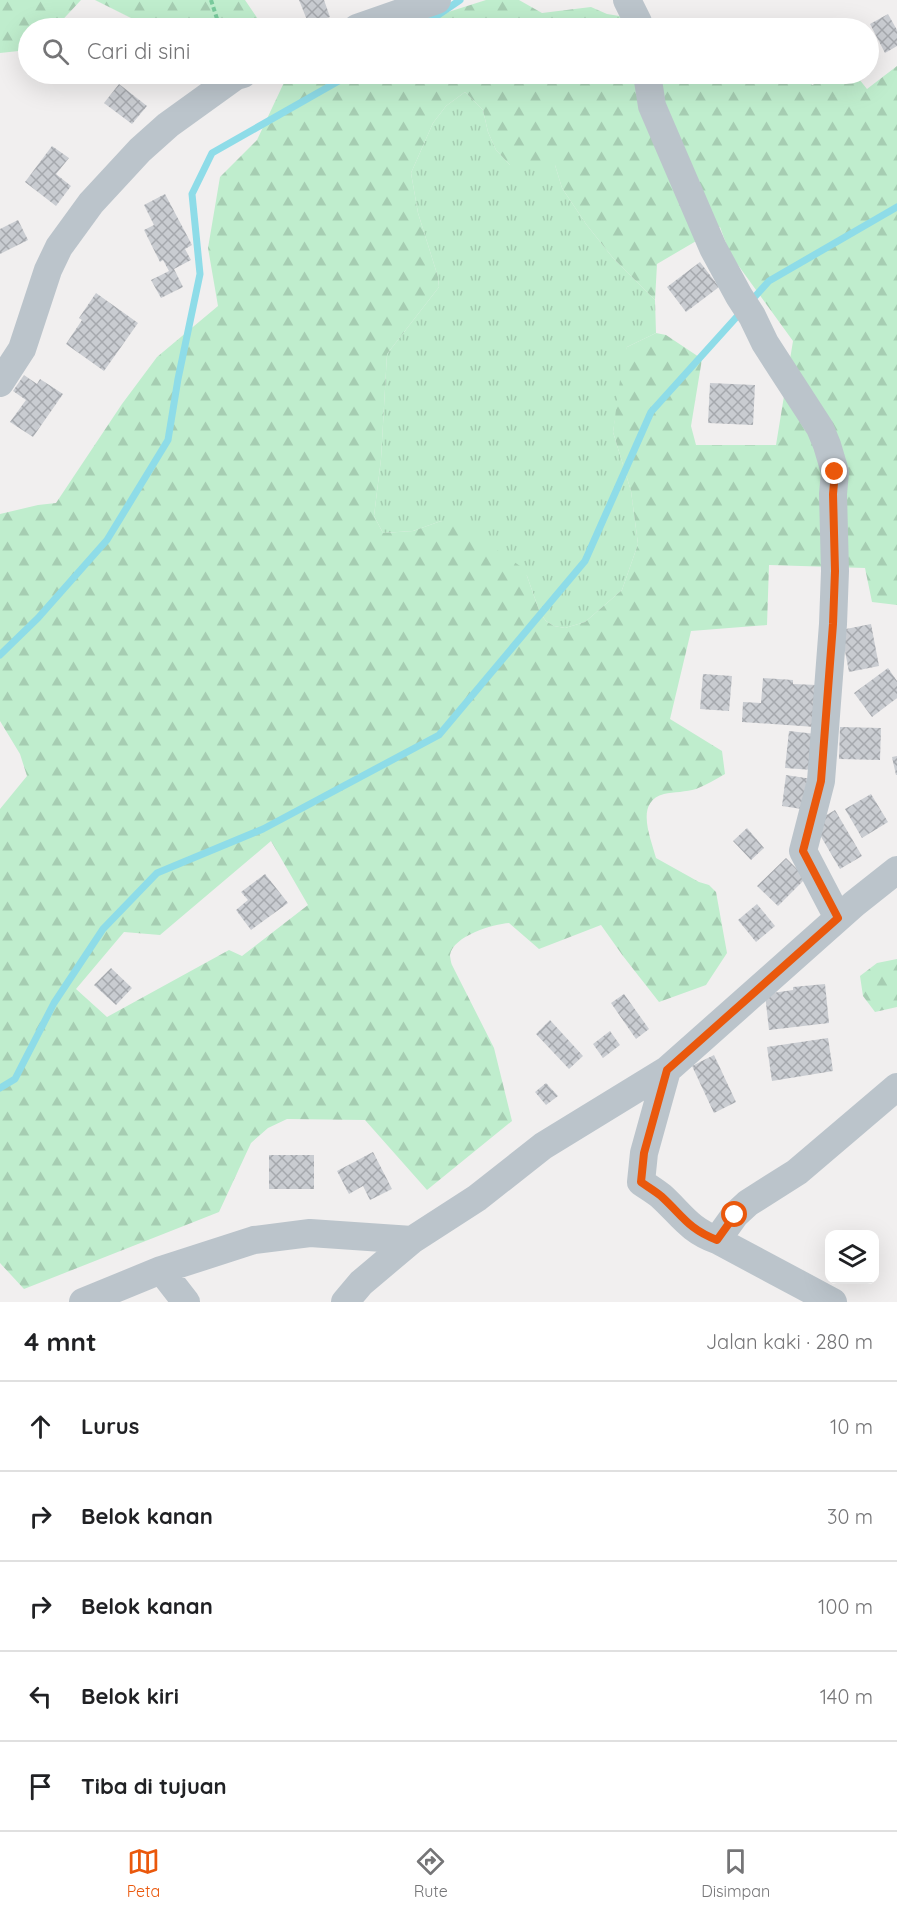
<!DOCTYPE html>
<html lang="id">
<head>
<meta charset="utf-8">
<style>
	:root { --surface:#fff; --page:#f2f2f2; --text:#202124; --muted:#757577; --line:#e0e0e0; --accent:#ea580c }
	body { margin:0; font-family:Quicksand,sans-serif; background:var(--page); color:var(--text) }
	.controls { position:absolute; right:18px; bottom:18px; display:grid; overflow:hidden; border-radius:12px; box-shadow:0 6px 24px #0002 }
	.controls button { width:54px; height:54px; display:grid; place-items:center; padding:0; border:0; border-bottom:2px solid var(--line); background:var(--surface); color:var(--text); font:30px sans-serif }
	.stop { position:absolute; width:18px; height:18px; margin:-14px; border:4px solid #ea580c; border-radius:50%; background:#fff }
	.stop.end { background:#ea580c; border-color:#fff; box-shadow:0 2px 6px #0008 }
	.list { margin:0; padding:0; list-style:none }
	h2 { display:flex; justify-content:space-between; align-items:center; height:78px; margin:0; padding:0 24px; font-size:26px }
	h2 small { font-size:20px; font-weight:400; color:var(--muted) }
	.list li { display:grid; grid-template-columns:39px 1fr auto; gap:18px; align-items:center; box-sizing:border-box; height:90px; padding:0 24px; border-top:2px solid var(--line) }
	.list b { display:block; font-size:22px; white-space:nowrap }
	.list em { font-size:20px; font-style:normal; color:var(--muted) }
	.icon { flex:none; width:33px; height:33px; fill:none; stroke:currentColor; stroke-width:2; stroke-linecap:round; stroke-linejoin:round }
	.map { position:relative; flex:none; width:897px; height:1302px; overflow:hidden }
	.search { position:absolute; background:var(--surface); box-shadow:0 6px 24px #0002; left:18px; right:18px; top:18px; height:66px; display:flex; align-items:center; gap:15px; box-sizing:border-box; padding:0 21px; border-radius:33px; color:var(--muted); font-size:22px }
	.sheet { height:528px; background:var(--surface) }
	nav { display:flex; justify-content:space-around; align-items:center; box-sizing:border-box; height:84px; border-top:2px solid var(--line); background:var(--surface); font-size:16px; color:var(--muted) }
	nav a { display:grid; justify-items:center; gap:3px }
	nav .on { color:var(--accent) }
	.map>svg:first-child { display:block }
</style>
</head>
<body>
<div class="map">
<svg width="897" height="1302" viewBox="0 0 897 1302">
	<defs>
		<pattern id="grass-tufts" width="24" height="20" patternUnits="userSpaceOnUse" patternTransform="scale(1.5)"><rect width="24" height="20" fill="#bfedcd"/><path d="M3 7l-1-3M5 7V3M7 7l1-3M15 17l-1-3M17 17v-4M19 17l1-3" fill="none" stroke="#a6cdb2"/></pattern>
		<pattern id="forest-firs" width="22" height="20" patternUnits="userSpaceOnUse" patternTransform="scale(1.5)"><rect width="22" height="20" fill="#bfedcd"/><path d="M5 1l3.5 6h-7zM16 11l3.5 6h-7z" fill="#a6cdb2"/></pattern>
		<pattern id="building-cross-hatch" width="8" height="8" patternUnits="userSpaceOnUse" patternTransform="scale(1.5)"><rect width="8" height="8" fill="#c9ccd1"/><path d="M0 0l8 8M0 8l8-8" fill="none" stroke="#a5a8ad"/></pattern>
	</defs>
	<rect width="100%" height="100%" fill="#f1efef"/>
	<path fill="url(#grass-tufts)" d="M 465,92 L 483,110 L 488,132 L 496,150 L 510,165 L 555,165 L 562,188 L 586,224 L 613,258 L 655,300 L 656,333 L 627,347 L 613,432 L 631,491 L 638,544 L 622,590 L 585,622 L 565,628 L 554,626 L 546,621 L 540,613 L 527,576 L 441,521 L 413,531 L 383,533 L 374,516 L 381,459 L 387,354 L 439,287 L 438,277 L 418,213 L 411,173 L 433,123 L 446,106 Z"/>
	<path fill="url(#forest-firs)" fill-rule="evenodd" d="M 0,0 L 81,0 L 55,28 L 28,28 L 28,50 L 0,53 Z
		M 95,0 L 245,0 L 260,22 L 253,28 L 151,28 Z
		M 486,0 L 519,0 L 542,13 L 591,7 L 607,14 L 650,21 L 675,28 L 398,28 Z
		M 897,66 L 897,605 L 872,602 L 865,568 L 769,565 L 767,625 L 691,631 L 670,719 L 722,751 L 725,774 C 716,779 706,785 696,789 C 686,792 674,792 664,794 C 634,802 651,838 656,858 L 699,882 L 709,885 L 716,892 L 727,953 L 706,985 L 659,1002 L 623,956 L 601,925 L 539,949 L 509,923 C 493,924 453,936 450,955 C 450,956 451,963 452,965 L 494,1048 L 512,1121 L 427,1190 L 365,1120 L 287,1119 L 268,1128 L 251,1143 L 219,1212 L 24,1289 L 0,1263 L 0,809 L 27,776 L 20,754 L 0,721 L 0,514 L 38,505 L 56,503 L 122,404 L 157,357 L 218,306 L 208,248 L 220,177 L 257,140 L 288,74 L 712,74 L 715,77 L 745,80 L 755,74 L 805,74 L 812,85 L 839,74 L 855,74 L 867,89 ZM 465,92 L 483,110 L 488,132 L 496,150 L 510,165 L 555,165 L 562,188 L 586,224 L 613,258 L 655,300 L 657,264 L 720,227 L 730,254 L 793,341 L 776,445 L 696,445 L 691,426 L 702,359 L 666,335 L 656,333 L 627,347 L 623,358 L 613,432 L 631,491 L 638,544 L 622,590 L 585,622 L 565,628 L 554,626 L 546,621 L 540,613 L 527,576 L 520,566 L 462,526 L 441,521 L 413,531 L 383,533 L 374,516 L 381,459 L 387,354 L 439,287 L 438,277 L 418,213 L 411,173 L 433,123 L 446,106 ZM 271,841 L 308,905 L 242,956 L 229,950 L 107,1017 L 76,989 L 124,932 L 160,935 Z
		M 897,959 L 897,1007 L 875,1012 L 863,996 L 860,976 L 877,963 Z"/>
	<g fill="none" stroke-linecap="round" stroke-linejoin="round">
		<path stroke="#8edce8" stroke-width="7" d="M 419,28 L 460,0
			M 751,301 L 769,281 L 897,207
			M 0,655 L 38,618 L 107,540 L 168,440 L 178,379 L 200,274 L 192,194 L 212,153 L 351,74
			M 0,1088 L 15,1079 L 54,1003 L 103,929 L 157,873 L 263,829 L 439,735 L 585,561 L 651,412 L 742,311"/>
	</g>
	<path fill="url(#building-cross-hatch)" d="M 299,0 L 324,0 L 330,17 L 309,25 Z
		M 888,14 L 897,30 L 897,46 L 885,53 L 870,24 Z
		M 77,74 L 97,74 L 87,84 Z
		M 119,84 L 147,106 L 132,124 L 104,103 Z
		M 52,146 L 69,158 L 56,174 L 71,186 L 56,206 L 25,182 Z
		M 165,194 L 192,245 L 185,249 L 191,260 L 174,269 L 183,287 L 161,298 L 151,280 L 169,271 L 163,260 L 160,262 L 144,230 L 154,225 L 144,205 Z
		M 18,220 L 28,240 L 0,254 L 0,229 Z
		M 700,262 L 719,287 L 686,312 L 667,287 Z
		M 96,293 L 138,323 L 104,371 L 66,344 L 82,320 L 79,318 Z
		M 24,375 L 37,384 L 40,379 L 63,394 L 33,437 L 10,422 L 26,400 L 13,391 Z
		M 710,383 L 755,385 L 753,425 L 708,423 Z
		M 871,624 L 879,666 L 849,672 L 841,630 Z
		M 888,668 L 897,681 L 897,698 L 872,717 L 854,693 Z
		M 703,674 L 732,676 L 729,711 L 700,709 Z
		M 763,678 L 793,680 L 793,684 L 818,685 L 815,727 L 742,722 L 743,702 L 761,703 Z
		M 840,727 L 881,728 L 880,760 L 839,759 Z
		M 789,731 L 816,734 L 813,770 L 785,768 Z
		M 897,756 L 897,775 L 896,775 L 892,757 Z
		M 786,775 L 812,779 L 808,810 L 782,806 Z
		M 871,794 L 888,822 L 862,838 L 845,809 Z
		M 835,810 L 862,856 L 840,869 L 813,823 Z
		M 747,828 L 764,848 L 751,860 L 733,841 Z
		M 786,858 L 806,878 L 778,906 L 757,886 Z
		M 265,874 L 288,903 L 251,930 L 236,910 L 248,900 L 241,892 Z
		M 757,904 L 775,926 L 756,942 L 738,920 Z
		M 111,968 L 132,988 L 116,1005 L 94,985 Z
		M 825,984 L 829,1023 L 769,1030 L 765,994 L 793,990 L 793,987 Z
		M 624,994 L 649,1029 L 636,1039 L 611,1003 Z
		M 550,1020 L 583,1056 L 569,1069 L 536,1034 Z
		M 610,1031 L 620,1045 L 603,1058 L 593,1044 Z
		M 828,1038 L 833,1071 L 772,1081 L 767,1047 Z
		M 714,1055 L 736,1102 L 714,1113 L 692,1066 Z
		M 546,1083 L 558,1096 L 546,1105 L 535,1092 Z
		M 373,1152 L 392,1189 L 370,1200 L 363,1186 L 349,1194 L 337,1171 Z
		M 269,1155 L 314,1155 L 314,1189 L 269,1189 Z"/>
	<g fill="none" stroke-linecap="round" stroke-linejoin="round">
		<path stroke="#78ca9c" stroke-width="4" stroke-dasharray="4.5 3" stroke-linecap="butt" d="M 211,0 L 220,28"/>
		<path stroke="#bbc4cb" stroke-width="28" d="M 627,0 L 638,22 L 639,28
			M 357,28 L 437,0
			M 647,74 L 652,106 L 713,248 L 739,296 L 752,316 L 765,343 L 820,428 L 827,445 L 835,472 L 833,494 L 835,571 L 833,624 L 821,781 L 803,851 L 838,918
			M 0,383 L 22,349 L 48,270 L 59,247 L 91,203 L 140,150 L 168,125 L 236,76 L 243,74
			M 667,1070 L 644,1153 L 641,1182 C 648,1187 655,1191 661,1196 C 681,1214 689,1230 717,1240 L 833,1302
			M 717,1240 L 735,1215 L 748,1203 L 797,1172 L 897,1087
			M 161,1270 L 186,1302
			M 83,1302 L 161,1270 L 254,1240 L 310,1233 L 412,1240 L 477,1198 L 543,1146 L 667,1070 L 854,904 L 897,870
			M 345,1302 L 361,1283 L 412,1240"/>
	</g>
	<g fill="none" stroke-linecap="round" stroke-linejoin="round">
		<path stroke="#ea580c" stroke-width="8" d="M 735,1215 L 717,1240 C 688,1229 682,1215 661,1196 C 655,1191 648,1187 641,1182 L 644,1153 L 667,1070 L 838,918 L 803,851 L 821,781 L 833,624 L 835,571 L 833,494 L 835,472"/>
	</g>
</svg>
<div class="controls">
<button><svg class="icon" aria-label="layers" viewBox="0 0 24 24"><path d="M12 4l9 5-9 5-9-5zM3 14l9 5 9-5"/></svg></button>
</div>
<div class="stop" style="left:735px;top:1215px"></div>
<div class="stop end" style="left:835px;top:472px"></div>
<div class="search"><svg class="icon" aria-label="search" viewBox="0 0 24 24"><circle cx="10" cy="10" r="6"/><path d="M15 15l6 6"/></svg>Cari di sini</div>
</div>
<section class="sheet">
<h2>4 mnt<small>Jalan kaki · 280 m</small></h2>
<ul class="list">
<li><svg class="icon" aria-label="ahead" viewBox="0 0 24 24"><path d="M12 20V5M6 11l6-6 6 6"/></svg><div><b>Lurus</b></div><em>10 m</em></li>
<li><svg class="icon" aria-label="right" viewBox="0 0 24 24"><path d="M7 20v-9h11M14 6l5 5-5 5"/></svg><div><b>Belok kanan</b></div><em>30 m</em></li>
<li><svg class="icon" aria-label="right" viewBox="0 0 24 24"><path d="M7 20v-9h11M14 6l5 5-5 5"/></svg><div><b>Belok kanan</b></div><em>100 m</em></li>
<li><svg class="icon" aria-label="left" viewBox="0 0 24 24"><path d="M17 20v-9H6M10 6l-5 5 5 5"/></svg><div><b>Belok kiri</b></div><em>140 m</em></li>
<li><svg class="icon" aria-label="arrive" viewBox="0 0 24 24"><path d="M6 21V4h12l-3 4 3 4H6"/></svg><div><b>Tiba di tujuan</b></div></li>
</ul>
</section>
<nav>
<a class="on"><svg class="icon" aria-label="map" viewBox="0 0 24 24"><path d="M3 6l6-2 6 2 6-2v14l-6 2-6-2-6 2zM9 4v14M15 6v14"/></svg>Peta</a>
<a><svg class="icon" aria-label="directions" viewBox="0 0 24 24"><path d="M12 3l9 9-9 9-9-9zM9 14v-3h6M13 9l2 2-2 2"/></svg>Rute</a>
<a><svg class="icon" aria-label="saved" viewBox="0 0 24 24"><path d="M7 4h10v16l-5-4-5 4z"/></svg>Disimpan</a>
</nav>
</body>
</html>
